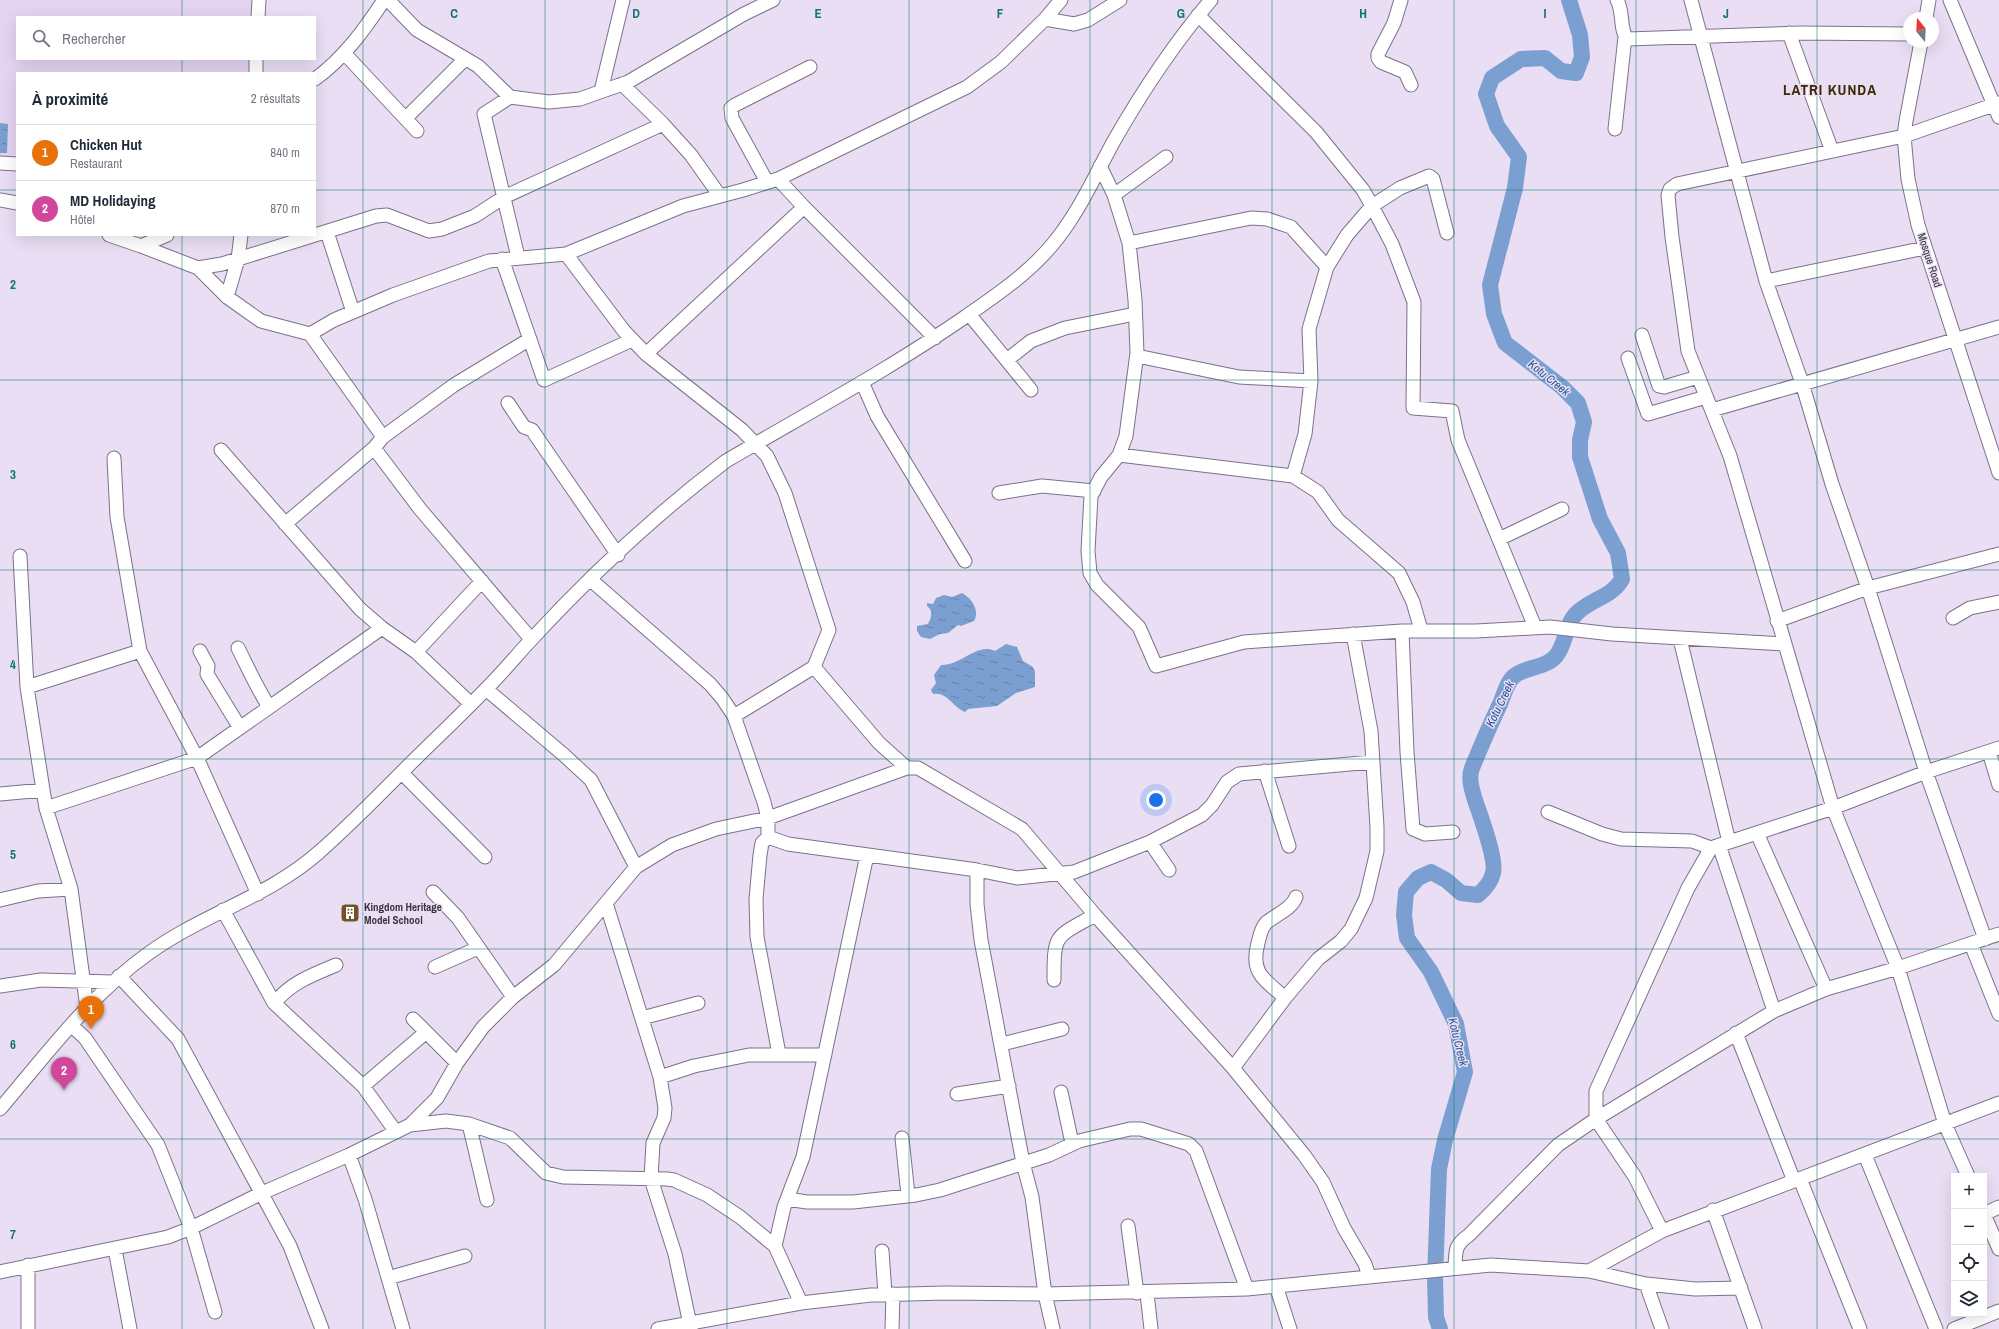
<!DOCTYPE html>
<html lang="fr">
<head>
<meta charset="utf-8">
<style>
	:root { --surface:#fff; --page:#f6f6f7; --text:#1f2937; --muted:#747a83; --line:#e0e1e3; --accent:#705427 }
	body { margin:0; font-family:"Archivo Narrow",sans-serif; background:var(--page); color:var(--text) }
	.controls { position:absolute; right:12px; bottom:12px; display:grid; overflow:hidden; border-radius:0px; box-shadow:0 4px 16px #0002 }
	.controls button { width:36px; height:36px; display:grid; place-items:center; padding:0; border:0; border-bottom:1px solid var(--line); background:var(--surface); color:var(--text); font:20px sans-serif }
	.compass { position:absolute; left:1903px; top:12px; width:36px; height:36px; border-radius:50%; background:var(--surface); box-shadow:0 4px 16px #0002; rotate:342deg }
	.you { position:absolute; left:1156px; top:800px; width:14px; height:14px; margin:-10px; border:3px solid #fff; border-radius:50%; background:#1a73e8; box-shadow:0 0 0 6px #1a73e833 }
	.badge { display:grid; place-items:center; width:26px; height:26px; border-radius:50%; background:var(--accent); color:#fff; font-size:13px; font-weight:700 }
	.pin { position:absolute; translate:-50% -33px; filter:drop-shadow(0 1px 2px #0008) }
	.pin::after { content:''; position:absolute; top:21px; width:14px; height:12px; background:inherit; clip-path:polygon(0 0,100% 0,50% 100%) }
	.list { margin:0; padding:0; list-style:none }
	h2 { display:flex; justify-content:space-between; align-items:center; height:52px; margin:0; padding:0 16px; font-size:17px }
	h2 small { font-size:13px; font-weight:400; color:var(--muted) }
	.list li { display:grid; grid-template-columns:26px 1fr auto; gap:12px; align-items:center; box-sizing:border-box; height:56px; padding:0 16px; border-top:1px solid var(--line) }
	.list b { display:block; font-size:15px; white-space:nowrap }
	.list p { margin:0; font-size:13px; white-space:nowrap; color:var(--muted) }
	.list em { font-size:13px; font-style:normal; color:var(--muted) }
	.icon { flex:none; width:22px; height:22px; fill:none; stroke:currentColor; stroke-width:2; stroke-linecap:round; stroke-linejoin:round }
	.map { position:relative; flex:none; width:1999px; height:1329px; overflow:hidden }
	.search { position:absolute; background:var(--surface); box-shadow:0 4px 16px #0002; left:16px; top:16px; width:300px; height:44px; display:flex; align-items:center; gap:10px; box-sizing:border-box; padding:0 14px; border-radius:0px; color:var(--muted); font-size:15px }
	.panel { position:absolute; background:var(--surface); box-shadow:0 4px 16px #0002; left:16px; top:72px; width:300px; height:164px; border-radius:0px }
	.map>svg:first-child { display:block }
</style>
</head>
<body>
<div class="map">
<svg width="1999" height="1329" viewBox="0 0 1999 1329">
	<defs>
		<pattern id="water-ripples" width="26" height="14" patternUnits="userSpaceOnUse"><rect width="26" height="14" fill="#7b9fd0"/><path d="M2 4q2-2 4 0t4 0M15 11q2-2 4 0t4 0" fill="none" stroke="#6682aa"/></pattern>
	</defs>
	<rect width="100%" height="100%" fill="#e9def4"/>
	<path fill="#e3d4f1" d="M 0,0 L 254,0 L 253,17 L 17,17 L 17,59 L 251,59 L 251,73 L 17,73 L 17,159 L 0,158 Z"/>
	<path fill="url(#water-ripples)" d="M 0,123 L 8,124 L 7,153 L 0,153 Z
		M 962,593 C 972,598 980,611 974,621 L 961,626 L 958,625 L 948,633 L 940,634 L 930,639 L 921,637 L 917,631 L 917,626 L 928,624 C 931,618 934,611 927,606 L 927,603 L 933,604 L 936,598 L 944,595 L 952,597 Z
		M 1006,644 L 1017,647 L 1023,661 L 1033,667 L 1035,672 L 1035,687 L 1016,693 L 997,706 L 968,709 L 965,712 C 952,707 948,692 933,694 L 931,690 L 936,683 L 934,675 L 941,665 C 961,666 977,642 995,651 Z"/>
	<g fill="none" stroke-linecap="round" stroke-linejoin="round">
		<path stroke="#7b9fd0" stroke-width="16" d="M 1440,1329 L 1436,1317 L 1435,1278 L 1439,1169 L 1445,1140 L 1465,1072 L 1456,1024 L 1431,972 L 1407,938 L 1404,915 L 1406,892 L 1418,878 L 1431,872 L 1446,880 L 1461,893 L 1478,895 C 1485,889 1491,882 1493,873 C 1497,860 1480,815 1475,800 C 1472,790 1468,778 1472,768 C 1481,746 1490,725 1500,704 C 1504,695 1506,684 1513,677 C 1525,666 1545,669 1556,656 C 1566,644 1565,626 1575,615 C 1589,599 1612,598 1622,579 L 1618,553 L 1600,519 L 1580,457 L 1580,440 L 1584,422 L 1578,403 L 1562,387 L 1505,343 L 1494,314 L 1490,285 L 1515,188 L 1519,157 L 1497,126 L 1486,94 L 1492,78 L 1521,59 L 1545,58 L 1561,71 L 1576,73 L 1582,57 L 1580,35 L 1569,0"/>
		<defs>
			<path id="minor" d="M 388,0 L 417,30 L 478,66 L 510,97 L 549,102 L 580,99 L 628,82 L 744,14 L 773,0
				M 1401,0 L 1394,23 L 1378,54 L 1378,58 L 1381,62 L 1405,72 L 1411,85
				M 1617,0 C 1624,11 1619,32 1628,39 L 1800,33 L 1909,34
				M 1691,0 L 1766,281 L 1802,383 L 1832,484 L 1868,588 L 1926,772 L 1985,939
				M 1950,0 L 1999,117
				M 1198,15 L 1316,132 L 1363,190 L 1372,206 L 1392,244 L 1414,302 L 1413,408 L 1452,411 L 1458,440 L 1535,627
				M 258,17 L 259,0
				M 1926,18 L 1929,0
				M 1045,19 L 1074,24 L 1088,20 L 1120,0
				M 1789,33 L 1832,151
				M 1921,42 L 1906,121 L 1904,136 L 1908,179 L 1918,225 L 1999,473
				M 344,53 L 417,131
				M 256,73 L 256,59
				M 315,79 C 343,59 365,29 384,0
				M 622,84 L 663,124 L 691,155 L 720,196
				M 601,91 L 623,0
				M 510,97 L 484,114 L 518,257
				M 406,118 L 465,59
				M 1615,129 L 1625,37
				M 0,163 L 17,164
				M 1100,166 L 1114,195 L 1129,243 L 1135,300 L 1137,353 L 1126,436 L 1119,455 L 1101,477 L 1091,496 L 1088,551 L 1090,573 L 1097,585 L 1139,627 L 1156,666 L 1244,642 L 1402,631 L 1476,631 L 1550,627 L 1612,634 L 1784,644
				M 778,179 L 804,207 L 935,338
				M 767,182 L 732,118 L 731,108 L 735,105 L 810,67
				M 1114,195 L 1166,157
				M 0,200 L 17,203
				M 327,232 L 353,312
				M 109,235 L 141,246 L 198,268 L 227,297 L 261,321 L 310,334 L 383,437
				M 1129,243 L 1251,218 L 1267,219 L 1291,227 L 1327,267
				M 141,246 L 167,235
				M 566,254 L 683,206 L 743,190 L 778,179 L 967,87 L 1001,62 L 1045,19 L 1061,0
				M 502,259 L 544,380 L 632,340
				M 198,268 L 222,264 L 376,216 L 387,215 L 429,231 L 442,229 L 475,216 L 504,197 L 663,124
				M 1766,281 L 1925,248
				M 227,297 L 238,259 L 241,235
				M 969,314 L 1031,390
				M 310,334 L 334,320 L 393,295 L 489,261 L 566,254 L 624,331 L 646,354 L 742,430 L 767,456 L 785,493 L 829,630 L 814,667 L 734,716
				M 1642,335 L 1659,386 L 1664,387 L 1698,377
				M 646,354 L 804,207
				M 1137,356 L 1239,377 L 1311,381
				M 1628,358 L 1648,414 L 1706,397
				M 1007,360 L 1031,341 L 1065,328 L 1135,314
				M 862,382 L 877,416 L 965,561
				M 508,403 L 524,427 L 532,430 L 618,555
				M 1712,410 L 1999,327
				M 374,448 L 420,509 L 531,639
				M 221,450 L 360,609 L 382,628 L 416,652 L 471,704
				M 1119,455 L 1293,476 L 1318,492 L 1338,520 L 1399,573 L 1413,602 L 1421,630
				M 114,458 L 117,517 L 140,651 L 197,758 L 258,894
				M 1293,476 L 1305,434 L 1311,381 L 1309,329 L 1327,267 L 1347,235 L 1372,206 L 1400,188 L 1429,176 L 1433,179 L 1447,233
				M 999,493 L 1042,486 L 1094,491
				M 285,524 L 374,448 L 383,437 L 454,385 L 530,339
				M 1499,539 L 1562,509
				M 20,556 L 27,687 L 43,790 L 46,808 L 71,889 L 87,1008
				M 591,580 L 710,684 L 722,698 L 734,716 L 764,802 L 768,818 L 768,837 L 788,844 L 977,870 L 1017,878 L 1074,872 L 1150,842 L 1202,815 L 1212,805 L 1227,782 L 1239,774 L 1372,762
				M 1953,618 L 1970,608 L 1999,602
				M 1777,621 L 1868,588 L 1999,554
				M 1402,631 L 1407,752 L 1413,829 L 1425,834 L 1453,832
				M 1680,639 L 1729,842
				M 238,648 C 248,668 257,688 269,707
				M 200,651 L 208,666 L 207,674 L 240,728
				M 416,652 L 482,581
				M 814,667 L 879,743 L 907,768
				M 27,687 L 140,651
				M 486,689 L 564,755 L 591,780 L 636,867
				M 1989,752 L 1999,785
				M 1265,771 L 1289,846
				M 402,773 L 485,857
				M 0,794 L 43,790
				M 46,808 L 197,758 L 382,628
				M 1548,812 L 1602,834 L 1621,839 L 1692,841 L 1711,848 L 1833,808 L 1926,772 L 1999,748
				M 1757,833 L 1826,989
				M 768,837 L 762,843 L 760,855 L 756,899 L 757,937 L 779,1054
				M 1150,842 L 1169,870
				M 1719,845 L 1774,1011
				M 977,870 L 977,904 L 981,940 L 1023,1163 L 1032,1197 L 1045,1294 L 1053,1329
				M 433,892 L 458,918 L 513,997
				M 0,900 L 38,891 L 71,889
				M 606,903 L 660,1077 L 665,1108 L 664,1118 L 653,1143 L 651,1179 L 675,1254 L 691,1329
				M 223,910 L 274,1003 L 363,1086 L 396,1132
				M 1971,944 L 1999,1014
				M 435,967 L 478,948
				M 119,976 L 178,1039 L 290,1246 L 322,1329
				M 1054,980 C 1054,932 1055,938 1095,915
				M 0,986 L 41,980 L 112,982
				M 1285,998 L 1318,959 L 1341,941 L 1351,929 L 1366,898 L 1377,851 L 1377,827 L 1371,731 L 1353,634
				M 274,1003 C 292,982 312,975 336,965
				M 642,1018 L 698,1003
				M 413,1019 L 457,1063
				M 72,1026 L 85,1038 L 158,1145 L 191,1228 L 215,1312
				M 1736,1033 L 1794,1181
				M 1002,1044 L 1062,1029
				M 1233,1068 L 1285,998 C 1264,979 1250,973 1258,943 C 1260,936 1261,928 1266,923 C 1275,915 1292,909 1296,897
				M 660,1077 L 694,1066 L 749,1055 L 825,1055
				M 363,1086 L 425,1033
				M 1061,1092 L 1072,1143
				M 957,1094 L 1009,1086
				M 0,1109 C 46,1055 91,994 149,953 C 203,914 268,897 318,853 C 348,827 375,799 403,771 C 431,743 460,716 487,688 C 502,673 516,656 530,641 C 590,576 656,514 726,461 C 806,414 888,370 965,317 C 995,296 1028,274 1052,245 C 1079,213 1095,175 1115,139 C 1142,92 1176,41 1211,0
				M 469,1124 L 487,1200
				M 410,1125 L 446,1121 L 469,1124 L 510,1138 L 546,1173 L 563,1177 L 667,1179 L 674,1180 L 707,1195 L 740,1217 L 775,1246 L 801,1303
				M 902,1138 L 908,1195
				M 349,1155 L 365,1199 L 403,1329
				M 1865,1155 L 1936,1329
				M 1968,1176 L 1945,1124 L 1898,968 L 1833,808 L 1730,456 L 1688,351 L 1672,237 L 1668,195 L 1670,189 L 1677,184 L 1904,136 L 1999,103
				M 1800,1179 L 1860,1329
				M 787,1199 L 807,1202 L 853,1202 L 916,1195 L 940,1190 L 1049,1155 L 1079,1141 L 1130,1129 L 1141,1129 L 1189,1144 L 1196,1151 L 1247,1289
				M 1713,1210 L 1755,1329
				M 1984,1214 L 1999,1249
				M 1984,1214 L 1999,1207
				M 1128,1226 L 1137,1293
				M 1662,1231 L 1635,1177 L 1596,1119 L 1596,1091 L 1688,888 L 1711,848
				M 775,1246 L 784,1207 L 803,1157 L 867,855
				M 115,1249 L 130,1329
				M 882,1251 L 885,1294
				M 1455,1268 C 1456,1250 1454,1246 1469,1235 L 1558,1145 L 1596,1119 L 1774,1011 L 1826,989 L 1898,968 L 1999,934
				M 1589,1271 L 1662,1231 L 1999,1103
				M 0,1272 L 168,1237 L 191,1228 L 262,1193 L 349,1155 L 410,1125 L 437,1098 L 457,1063 L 483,1027 L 513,997 L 554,965 L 636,867 L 672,845 L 716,829 L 768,818 L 907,768 L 918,768 L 1022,829 L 1095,915 L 1233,1068 L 1304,1155 L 1323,1182 L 1344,1228 L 1365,1264 L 1369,1276
				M 388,1278 L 465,1256
				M 1646,1284 L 1662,1329
				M 1276,1286 L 1290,1329
				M 1147,1293 L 1151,1329
				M 28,1329 L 28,1265
				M 658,1329 L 801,1303 L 871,1295 L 945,1293 L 1045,1294 L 1247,1289 L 1491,1265 L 1589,1271 L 1646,1284 L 1695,1289 L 1741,1288
				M 892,1329 L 893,1294
				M 1954,1329 L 1999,1311"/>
		</defs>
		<use href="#minor" stroke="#7c7286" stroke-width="15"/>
		<use href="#minor" stroke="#fff" stroke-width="13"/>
	</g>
	<path fill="none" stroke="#0f766e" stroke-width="1" stroke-opacity="0.55" d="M 182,0 L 182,17M 363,0 L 363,1329M 545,0 L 545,1329M 727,0 L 727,1329M 909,0 L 909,1329M 1090,0 L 1090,1329M 1272,0 L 1272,1329M 1454,0 L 1454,1329M 1636,0 L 1636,1329M 1817,0 L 1817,1329M 182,59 L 182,73M 0,190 L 17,190M 315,190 L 1999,190M 182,235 L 182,1329M 0,380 L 1999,380M 0,570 L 1999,570M 0,759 L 1999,759M 0,949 L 1999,949M 0,1139 L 1999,1139"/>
	<defs>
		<symbol id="building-square" viewBox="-11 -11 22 22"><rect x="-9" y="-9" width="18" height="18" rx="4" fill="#705427" stroke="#e9def4"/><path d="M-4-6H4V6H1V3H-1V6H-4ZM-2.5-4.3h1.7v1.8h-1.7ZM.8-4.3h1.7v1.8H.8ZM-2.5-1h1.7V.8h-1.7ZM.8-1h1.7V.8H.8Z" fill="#fff"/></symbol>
	</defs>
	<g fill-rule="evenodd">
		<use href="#building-square" x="339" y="902" width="22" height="22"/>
	</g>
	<g text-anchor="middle" stroke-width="3" stroke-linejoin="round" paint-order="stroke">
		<g font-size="11" fill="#38343d" stroke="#e9def4">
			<text transform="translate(1930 260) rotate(72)" y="4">Mosque Road</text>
		</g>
		<g font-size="11" font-weight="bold" fill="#38343d" stroke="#e9def4" text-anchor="start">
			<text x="364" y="911">Kingdom Heritage<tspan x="364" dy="13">Model School</tspan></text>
		</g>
		<g font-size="12" font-style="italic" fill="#275694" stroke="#e9def4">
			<text transform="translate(1549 378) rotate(39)" y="4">Kotu Creek</text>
			<text transform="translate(1500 704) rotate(-64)" y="4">Kotu Creek</text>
			<text transform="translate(1458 1042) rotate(76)" y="4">Kotu Creek</text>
		</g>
		<g font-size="15" font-weight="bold" letter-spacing="1" fill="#3e2902" stroke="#e9def4">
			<text x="1830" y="95">LATRI KUNDA</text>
		</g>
	</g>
	<g font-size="13" text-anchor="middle" font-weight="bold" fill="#0f766e" stroke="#e9def4" stroke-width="3" stroke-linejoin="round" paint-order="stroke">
		<text x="454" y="18">C</text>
		<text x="636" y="18">D</text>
		<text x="818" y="18">E</text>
		<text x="1000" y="18">F</text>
		<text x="1181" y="18">G</text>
		<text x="1363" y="18">H</text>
		<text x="1545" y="18">I</text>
		<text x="1726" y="18">J</text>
		<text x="13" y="289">2</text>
		<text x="13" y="479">3</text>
		<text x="13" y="669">4</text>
		<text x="13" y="859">5</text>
		<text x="13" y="1049">6</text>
		<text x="13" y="1239">7</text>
	</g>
</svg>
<div class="controls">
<button>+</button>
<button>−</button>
<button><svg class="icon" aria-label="locate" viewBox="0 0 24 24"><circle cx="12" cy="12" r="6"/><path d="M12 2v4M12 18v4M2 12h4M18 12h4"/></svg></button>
<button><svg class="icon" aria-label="layers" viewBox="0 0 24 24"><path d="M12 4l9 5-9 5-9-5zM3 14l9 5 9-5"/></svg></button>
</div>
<svg class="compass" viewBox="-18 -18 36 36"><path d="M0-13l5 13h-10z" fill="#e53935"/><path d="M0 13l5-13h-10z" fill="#747a83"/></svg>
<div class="you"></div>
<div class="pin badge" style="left:91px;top:1029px;background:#e8710a">1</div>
<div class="pin badge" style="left:64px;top:1090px;background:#d1479c">2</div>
<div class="search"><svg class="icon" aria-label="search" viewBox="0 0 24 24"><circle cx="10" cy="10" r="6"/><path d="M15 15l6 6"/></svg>Rechercher</div>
<section class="panel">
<h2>À proximité<small>2 résultats</small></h2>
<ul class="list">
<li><span class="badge" style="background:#e8710a">1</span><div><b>Chicken Hut</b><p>Restaurant</p></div><em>840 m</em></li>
<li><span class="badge" style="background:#d1479c">2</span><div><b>MD Holidaying</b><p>Hôtel</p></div><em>870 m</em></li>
</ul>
</section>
</div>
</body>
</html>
